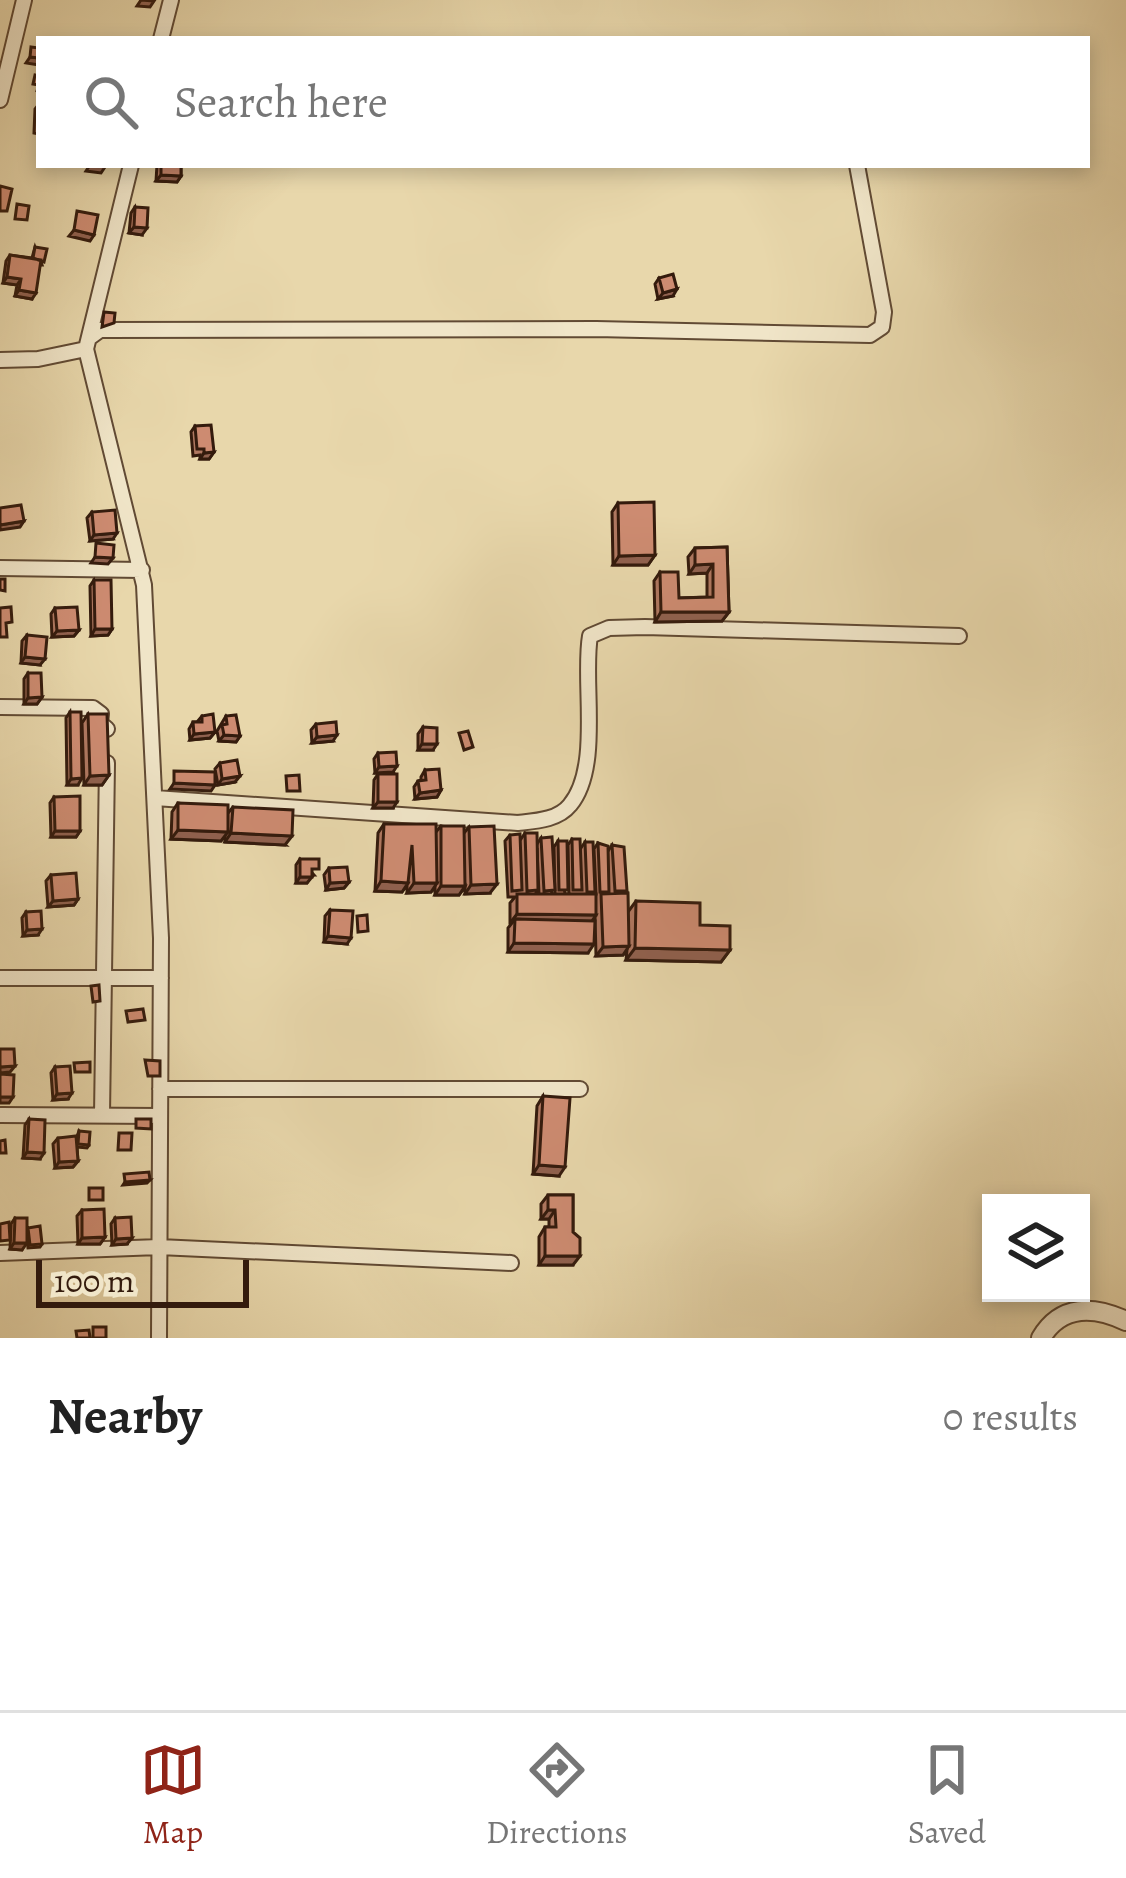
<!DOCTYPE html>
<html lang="en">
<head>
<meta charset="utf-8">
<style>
	:root { --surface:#fff; --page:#f6f6f6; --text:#222; --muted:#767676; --line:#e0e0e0; --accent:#8f2418 }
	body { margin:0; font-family:Alegreya,serif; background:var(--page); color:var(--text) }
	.controls { position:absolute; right:36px; bottom:36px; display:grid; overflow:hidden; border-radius:0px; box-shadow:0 6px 18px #0003 }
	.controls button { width:108px; height:108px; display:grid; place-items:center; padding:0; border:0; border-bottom:3px solid var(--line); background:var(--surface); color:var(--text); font:60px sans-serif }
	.scale { position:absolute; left:36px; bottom:30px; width:213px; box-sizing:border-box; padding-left:12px; border:6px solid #341b0d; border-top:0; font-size:33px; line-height:42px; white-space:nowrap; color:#341b0d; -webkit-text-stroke:9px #f0e5c8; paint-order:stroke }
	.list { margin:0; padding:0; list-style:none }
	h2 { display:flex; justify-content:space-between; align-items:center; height:156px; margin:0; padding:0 48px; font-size:51px }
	h2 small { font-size:39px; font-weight:400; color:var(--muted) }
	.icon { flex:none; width:66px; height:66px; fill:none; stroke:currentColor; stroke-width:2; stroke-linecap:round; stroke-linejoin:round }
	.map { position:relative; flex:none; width:1126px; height:1338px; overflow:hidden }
	.search { position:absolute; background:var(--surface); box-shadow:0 6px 18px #0003; left:36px; right:36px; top:36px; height:132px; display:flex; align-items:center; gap:30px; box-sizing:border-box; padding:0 42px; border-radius:0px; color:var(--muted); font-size:45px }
	.sheet { height:372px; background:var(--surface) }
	nav { display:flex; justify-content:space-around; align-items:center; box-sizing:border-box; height:168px; border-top:3px solid var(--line); background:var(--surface); font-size:33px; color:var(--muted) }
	nav a { display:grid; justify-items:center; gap:6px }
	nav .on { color:var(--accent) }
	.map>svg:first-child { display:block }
</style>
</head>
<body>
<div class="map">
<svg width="1126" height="1338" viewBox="0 0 1126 1338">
	<rect width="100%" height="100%" fill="#e8d7ab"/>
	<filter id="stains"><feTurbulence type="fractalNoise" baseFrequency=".00167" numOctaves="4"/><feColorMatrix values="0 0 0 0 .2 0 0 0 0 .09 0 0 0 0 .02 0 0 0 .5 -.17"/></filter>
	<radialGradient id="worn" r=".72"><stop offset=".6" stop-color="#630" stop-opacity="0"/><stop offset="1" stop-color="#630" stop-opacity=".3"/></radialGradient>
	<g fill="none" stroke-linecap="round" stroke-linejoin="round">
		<defs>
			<path id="minor" d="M 161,39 L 171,0
				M 0,100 L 24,0
				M 89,338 L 100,330 L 596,329 L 870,335 L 882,327 L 884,312 L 857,165
				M 86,349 L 144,585 L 161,938 L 159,1338
				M 0,360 L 38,359 L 86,349 L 131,165
				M 0,568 L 142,570
				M 0,707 L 93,708 L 101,714 L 100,723 L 107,729
				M 155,798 L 518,823 C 536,821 558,820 570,805 C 602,767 582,680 590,636 L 609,628 L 645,627 L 959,636
				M 0,978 L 161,978
				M 160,1089 L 580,1089
				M 0,1115 L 160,1116
				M 102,1115 L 107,763
				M 0,1253 L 159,1247 L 511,1263"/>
			<path id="tertiary" d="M 1041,1338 C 1061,1304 1094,1306 1126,1321"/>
		</defs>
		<use href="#minor" stroke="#614a34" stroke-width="18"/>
		<use href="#tertiary" stroke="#614a34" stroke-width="22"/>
		<use href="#minor" stroke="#f0e5c8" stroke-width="14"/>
		<use href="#tertiary" stroke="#f0e5c8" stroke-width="18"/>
	</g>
	<path fill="#b07861" stroke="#341b0d" stroke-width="3" fill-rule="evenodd" d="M 39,104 L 39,134 L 34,133 L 35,109 Z
		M 157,165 L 181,165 L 181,176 L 177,182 L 156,181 Z
		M 135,207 L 142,235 L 129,233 L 131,213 Z
		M 35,247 L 42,265 L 40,265 L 32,299 L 15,296 L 17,285 L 3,283 L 6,261 L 10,255 L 32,258 Z
		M 659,278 L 673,296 L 658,299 L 655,284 Z
		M 195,426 L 214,452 L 209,459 L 200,459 L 200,455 L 193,456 L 191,432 Z
		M 618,503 L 655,555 L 648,565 L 613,565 L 612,512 Z
		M 92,512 L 113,539 L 90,541 L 87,518 Z
		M 727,547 L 729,612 L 722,621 L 655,622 L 654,581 L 660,572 L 679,598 L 707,597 L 707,573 L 689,574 L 688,557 L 695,548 Z
		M 94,580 L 112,629 L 108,635 L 91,636 L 90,586 Z
		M 55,608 L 79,630 L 74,636 L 52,637 L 51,614 Z
		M 27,635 L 40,665 L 21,663 L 22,641 Z
		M 28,673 L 42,697 L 37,704 L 24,704 L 24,679 Z
		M 70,712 L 78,785 L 67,785 L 66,718 Z
		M 88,714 L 109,775 L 102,785 L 84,785 L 82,723 Z
		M 202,716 L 215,732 L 210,738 L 190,740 L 189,729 L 193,722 L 197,722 Z
		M 226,716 L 240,736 L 236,742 L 219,741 L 217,731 Z
		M 316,724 L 333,741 L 312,743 L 311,730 Z
		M 423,727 L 433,750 L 418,750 L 418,734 Z
		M 378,753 L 393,772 L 375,773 L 374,759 Z
		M 220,763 L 235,782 L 218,785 L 215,769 Z
		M 425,770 L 441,790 L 437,797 L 415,799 L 414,787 L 418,781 L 421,780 L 421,777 Z
		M 378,774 L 393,808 L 373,808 L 374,780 Z
		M 54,797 L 80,831 L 76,837 L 51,837 L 50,803 Z
		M 178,803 L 228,813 L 233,807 L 285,845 L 225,842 L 225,835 L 221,841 L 171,839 L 172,812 Z
		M 384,824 L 436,832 L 441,826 L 464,833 L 469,827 L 490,893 L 465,894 L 465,887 L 459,895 L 435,895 L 435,887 L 431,892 L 407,893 L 407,885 L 402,892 L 375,891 L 378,833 Z
		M 525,833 L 537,844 L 541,838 L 552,894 L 555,894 L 554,847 L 558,841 L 565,894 L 569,894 L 568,845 L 572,839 L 581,848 L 585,842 L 595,892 L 593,894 L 596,894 L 594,849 L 598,843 L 608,851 L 612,845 L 625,893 L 628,912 L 636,901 L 700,925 L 730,950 L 721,962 L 626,960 L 627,950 L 623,955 L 596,956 L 595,916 L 592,921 L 588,953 L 508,952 L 508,928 L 512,923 L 510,923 L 510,903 L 515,897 L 508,897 L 505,841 L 510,835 L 521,839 ZM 537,848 L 539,894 L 536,894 Z
		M 300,859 L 314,875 L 312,875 L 307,883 L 296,883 L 296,865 Z
		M 329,868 L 349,882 L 344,888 L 326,890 L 324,875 Z
		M 51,875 L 78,899 L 74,905 L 48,907 L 46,881 Z
		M 330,910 L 347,944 L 324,942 L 325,916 Z
		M 26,912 L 38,935 L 23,936 L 22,918 Z
		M 55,1067 L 68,1099 L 53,1100 L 51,1073 Z
		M 543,1096 L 559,1176 L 533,1174 L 537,1106 Z
		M 29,1119 L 40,1159 L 23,1158 L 25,1125 Z
		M 79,1131 L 89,1145 L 87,1148 L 77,1147 L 78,1161 L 73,1167 L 55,1168 L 53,1144 L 58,1138 L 76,1139 Z
		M 548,1195 L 573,1195 L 573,1265 L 539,1265 L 539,1237 L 545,1227 L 549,1227 L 549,1219 L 541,1219 L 541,1204 Z
		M 82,1210 L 105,1237 L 100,1244 L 78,1244 L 77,1216 Z
		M 15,1218 L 42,1244 L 40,1247 L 28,1248 L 27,1238 L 22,1250 L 10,1249 L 11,1224 Z
		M 115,1218 L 127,1244 L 112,1245 L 111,1224 Z"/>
	<path fill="#90614f" stroke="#341b0d" stroke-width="3" d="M 141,0 L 154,1 L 150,7 L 137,6 Z
		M 30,57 L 39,58 L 39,65 L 26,63 Z
		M 90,165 L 105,167 L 101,173 L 86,171 Z
		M 161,175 L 181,176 L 177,182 L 156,181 Z
		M 134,227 L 147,228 L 142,235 L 129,233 Z
		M 74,230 L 94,235 L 90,241 L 69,236 Z
		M 7,277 L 21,279 L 17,285 L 3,283 Z
		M 677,289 L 673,296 L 658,299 L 663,293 Z
		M 19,290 L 36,293 L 32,299 L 15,296 Z
		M 214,452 L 209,459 L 200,459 L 204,453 Z
		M 24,521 L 20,527 L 0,530 L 0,525 Z
		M 117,533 L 113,539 L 90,541 L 94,535 Z
		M 655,555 L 648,565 L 613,565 L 619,556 Z
		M 95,557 L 113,558 L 108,564 L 91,563 Z
		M 713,564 L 707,573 L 689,574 L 695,565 Z
		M 661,612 L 729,612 L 722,621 L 655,622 Z
		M 95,629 L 112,629 L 108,635 L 91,636 Z
		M 79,630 L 74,636 L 52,637 L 57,631 Z
		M 25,657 L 45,659 L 40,665 L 21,663 Z
		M 42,697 L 37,704 L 24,704 L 28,698 Z
		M 215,732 L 210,738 L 190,740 L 194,734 Z
		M 224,735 L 240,736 L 236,742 L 219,741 Z
		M 337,735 L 333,741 L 312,743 L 317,737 Z
		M 422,744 L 437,744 L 433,750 L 418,750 Z
		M 397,766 L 393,772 L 375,773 L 379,767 Z
		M 109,775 L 102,785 L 84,785 L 90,776 Z
		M 240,776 L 235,782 L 218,785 L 222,779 Z
		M 82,778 L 78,785 L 67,785 L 71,779 Z
		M 174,783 L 215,785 L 211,791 L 170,789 Z
		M 441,790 L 437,797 L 415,799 L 420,793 Z
		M 378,802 L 397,802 L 393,808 L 373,808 Z
		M 178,830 L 228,832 L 221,841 L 171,839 Z
		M 55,831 L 80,831 L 76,837 L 51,837 Z
		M 231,833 L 292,836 L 285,845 L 225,842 Z
		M 300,877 L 312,877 L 307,883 L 296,883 Z
		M 381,881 L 408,883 L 402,892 L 375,891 Z
		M 349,882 L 344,888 L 326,890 L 330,883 Z
		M 414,883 L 437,883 L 431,892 L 407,893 Z
		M 497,884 L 490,893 L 465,894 L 471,885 Z
		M 441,886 L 465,886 L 459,895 L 435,895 Z
		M 78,899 L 74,905 L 48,907 L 53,901 Z
		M 517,914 L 596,915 L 590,924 L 515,919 L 510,923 Z
		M 42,929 L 38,935 L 23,936 L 27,930 Z
		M 328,936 L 351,938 L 347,944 L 324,942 Z
		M 514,943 L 594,944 L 588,953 L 508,952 Z
		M 629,946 L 623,955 L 596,956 L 603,947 Z
		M 635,948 L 730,950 L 721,962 L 626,960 Z
		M 15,1066 L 10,1072 L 0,1073 L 0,1067 Z
		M 72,1093 L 68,1099 L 53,1100 L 57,1094 Z
		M 0,1097 L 13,1097 L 9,1103 L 0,1103 Z
		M 27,1152 L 44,1153 L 40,1159 L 23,1158 Z
		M 78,1161 L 73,1167 L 55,1168 L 59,1162 Z
		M 539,1165 L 565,1167 L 559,1176 L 533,1174 Z
		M 150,1180 L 147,1183 L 123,1185 L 125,1182 Z
		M 548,1210 L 555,1210 L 549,1219 L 541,1219 Z
		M 105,1237 L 100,1244 L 78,1244 L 82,1238 Z
		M 132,1238 L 127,1244 L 112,1245 L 116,1239 Z
		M 14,1243 L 27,1243 L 22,1250 L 10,1249 Z
		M 545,1256 L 580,1256 L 573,1265 L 539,1265 Z"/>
	<path fill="#cd8b71" stroke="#341b0d" stroke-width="3" d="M 31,47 L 39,48 L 39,58 L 30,57 Z
		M 35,75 L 39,76 L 39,92 L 37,91 L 39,85 L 33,84 Z
		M 161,165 L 181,165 L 181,176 L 161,175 Z
		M 0,186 L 12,189 L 7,211 L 0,211 Z
		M 17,204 L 29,206 L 27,220 L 15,219 Z
		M 135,207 L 148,208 L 147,228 L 134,227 Z
		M 77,211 L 98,215 L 94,235 L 74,230 Z
		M 35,247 L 47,249 L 44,262 L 33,258 Z
		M 10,255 L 41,260 L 36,293 L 19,290 L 21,279 L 7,277 Z
		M 673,274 L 677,289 L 663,293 L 659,278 Z
		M 104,312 L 115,313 L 114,323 L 102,327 Z
		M 211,425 L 214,452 L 204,453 L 204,449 L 197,449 L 195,426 Z
		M 654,502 L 655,555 L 619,556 L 618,503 Z
		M 21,505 L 24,521 L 0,525 L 0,508 Z
		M 115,510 L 117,533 L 94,535 L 92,512 Z
		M 96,543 L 114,545 L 113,558 L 95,557 Z
		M 727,547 L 729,612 L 661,612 L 660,572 L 678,572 L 679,598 L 713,597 L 713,564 L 695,565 L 695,548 Z
		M 0,579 L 5,579 L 5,591 L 0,590 Z
		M 94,580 L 111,580 L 112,629 L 95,629 Z
		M 11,607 L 12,622 L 6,623 L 7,637 L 0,637 L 0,608 Z
		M 77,607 L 79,630 L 57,631 L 55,608 Z
		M 27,635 L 47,637 L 45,659 L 25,657 Z
		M 28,673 L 41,673 L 42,697 L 28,698 Z
		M 70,712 L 81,712 L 82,778 L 71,779 Z
		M 88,714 L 107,714 L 109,775 L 90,776 Z
		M 213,714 L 215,732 L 194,734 L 193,722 L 202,722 L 202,716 Z
		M 236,715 L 240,736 L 224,735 L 222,725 L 227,724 L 226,716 Z
		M 336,722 L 337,735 L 317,737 L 316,724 Z
		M 423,727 L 437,728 L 437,744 L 422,744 Z
		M 468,731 L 473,747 L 464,750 L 459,733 Z
		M 396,752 L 397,766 L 379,767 L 378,753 Z
		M 237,760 L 240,776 L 222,779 L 220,763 Z
		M 439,769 L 441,790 L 420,793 L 418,781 L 426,780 L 425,770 Z
		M 174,771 L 215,772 L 215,785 L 174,783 Z
		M 378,774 L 397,774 L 397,802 L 378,802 Z
		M 299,775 L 300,791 L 287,791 L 286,776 Z
		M 80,796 L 80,831 L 55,831 L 54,797 Z
		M 178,803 L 228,805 L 228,832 L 178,830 Z
		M 233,807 L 293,810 L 292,836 L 231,833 Z
		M 384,824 L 436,824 L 437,883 L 414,883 L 412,845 L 408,883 L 381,881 Z
		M 441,826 L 464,826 L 465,886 L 441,886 Z
		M 494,826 L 497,884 L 471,885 L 469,827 Z
		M 525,833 L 537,833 L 538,890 L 527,891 Z
		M 520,834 L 522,890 L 512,891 L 510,835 Z
		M 552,837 L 555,890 L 544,891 L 541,838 Z
		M 572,839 L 580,839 L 582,890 L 573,890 Z
		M 558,841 L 567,841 L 568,890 L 559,890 Z
		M 585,842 L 593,842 L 595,892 L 587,892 Z
		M 598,843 L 608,846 L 609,892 L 600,892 Z
		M 612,845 L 624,847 L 627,891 L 615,891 Z
		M 300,859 L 319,859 L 319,869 L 312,869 L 312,877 L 300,877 Z
		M 347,867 L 349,882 L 330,883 L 329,868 Z
		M 76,873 L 78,899 L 53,901 L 51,875 Z
		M 628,893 L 629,946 L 603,947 L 601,894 Z
		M 517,894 L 596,894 L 596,915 L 517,914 Z
		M 636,901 L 700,903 L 700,925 L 730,926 L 730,950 L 635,948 Z
		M 330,910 L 353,911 L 351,938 L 328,936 Z
		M 41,911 L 42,929 L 27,930 L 26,912 Z
		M 367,915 L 368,931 L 358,932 L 357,916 Z
		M 515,919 L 595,921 L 594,944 L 514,943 Z
		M 99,985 L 100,1001 L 93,1002 L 91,986 Z
		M 143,1009 L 145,1020 L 128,1022 L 126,1011 Z
		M 0,1049 L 14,1049 L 15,1066 L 0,1067 Z
		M 145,1060 L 160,1061 L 160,1076 L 148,1076 Z
		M 90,1062 L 90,1072 L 75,1072 L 74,1063 Z
		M 70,1066 L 72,1093 L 57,1094 L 55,1067 Z
		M 0,1074 L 14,1075 L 13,1097 L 0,1097 Z
		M 543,1096 L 570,1098 L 565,1167 L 539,1165 Z
		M 29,1119 L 45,1120 L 44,1153 L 27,1152 Z
		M 136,1119 L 151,1119 L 151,1129 L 136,1128 Z
		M 79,1131 L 90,1132 L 89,1145 L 78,1144 Z
		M 119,1133 L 132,1133 L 131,1150 L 118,1150 Z
		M 76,1136 L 78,1161 L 59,1162 L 58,1138 Z
		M 5,1140 L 6,1153 L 0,1153 L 0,1141 Z
		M 149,1172 L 150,1180 L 125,1182 L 124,1174 Z
		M 89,1188 L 103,1188 L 103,1200 L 89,1200 Z
		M 548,1195 L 573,1195 L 573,1232 L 580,1238 L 580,1256 L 545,1256 L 545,1227 L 556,1227 L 555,1210 L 548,1210 Z
		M 104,1209 L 105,1237 L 82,1238 L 82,1210 Z
		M 131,1217 L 132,1238 L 116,1239 L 115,1218 Z
		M 15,1218 L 27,1218 L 27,1243 L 14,1243 Z
		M 9,1222 L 10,1240 L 0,1241 L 0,1224 Z
		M 40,1226 L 42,1244 L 30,1245 L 28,1228 Z
		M 93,1327 L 106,1327 L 106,1338 L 93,1338 Z
		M 89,1330 L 90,1338 L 77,1338 L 76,1331 Z"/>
	<rect width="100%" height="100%" filter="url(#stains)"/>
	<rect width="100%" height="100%" fill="url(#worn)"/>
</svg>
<div class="controls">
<button><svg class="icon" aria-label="layers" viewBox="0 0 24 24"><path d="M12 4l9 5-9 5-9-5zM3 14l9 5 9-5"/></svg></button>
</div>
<div class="scale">100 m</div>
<div class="search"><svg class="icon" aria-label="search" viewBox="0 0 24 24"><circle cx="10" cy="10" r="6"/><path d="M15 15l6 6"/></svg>Search here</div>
</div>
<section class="sheet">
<h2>Nearby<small>0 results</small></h2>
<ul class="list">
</ul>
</section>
<nav>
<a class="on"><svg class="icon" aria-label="map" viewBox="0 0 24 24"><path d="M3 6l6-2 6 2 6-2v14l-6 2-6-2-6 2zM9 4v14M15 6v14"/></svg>Map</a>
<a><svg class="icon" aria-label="directions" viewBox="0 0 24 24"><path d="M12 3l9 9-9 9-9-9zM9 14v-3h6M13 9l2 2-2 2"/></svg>Directions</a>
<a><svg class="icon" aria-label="saved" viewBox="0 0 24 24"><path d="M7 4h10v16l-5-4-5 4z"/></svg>Saved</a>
</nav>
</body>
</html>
